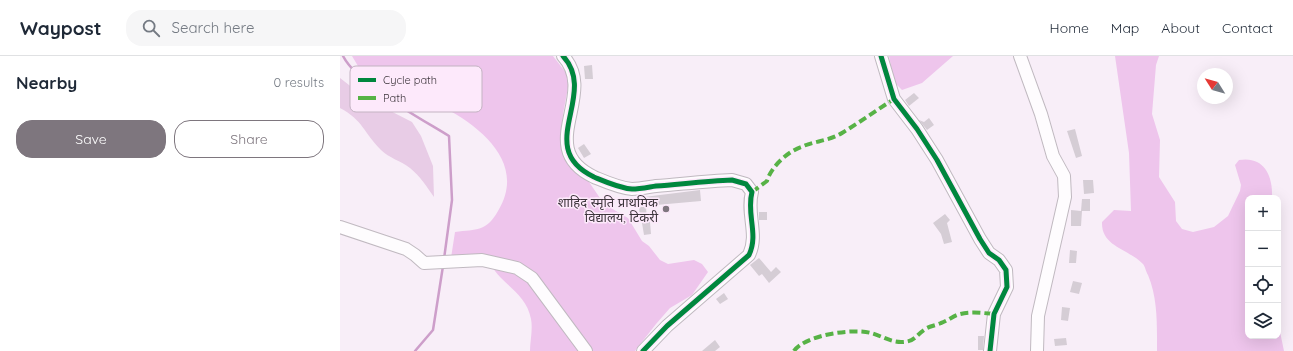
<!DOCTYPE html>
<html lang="en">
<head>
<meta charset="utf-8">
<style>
	:root { --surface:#fff; --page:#f6f6f7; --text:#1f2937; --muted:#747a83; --line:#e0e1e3; --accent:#7e767e }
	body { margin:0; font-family:Quicksand,"Noto Sans Devanagari",sans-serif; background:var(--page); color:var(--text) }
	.controls { position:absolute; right:12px; bottom:12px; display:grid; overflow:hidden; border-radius:8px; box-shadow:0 4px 16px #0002 }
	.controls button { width:36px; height:36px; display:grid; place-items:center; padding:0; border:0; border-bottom:1px solid var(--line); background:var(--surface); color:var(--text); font:20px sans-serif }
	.compass { position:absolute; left:857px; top:12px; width:36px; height:36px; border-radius:50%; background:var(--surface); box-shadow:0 4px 16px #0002; rotate:307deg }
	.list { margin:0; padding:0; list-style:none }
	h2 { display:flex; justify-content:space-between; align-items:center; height:52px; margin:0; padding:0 16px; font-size:17px }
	h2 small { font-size:13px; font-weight:400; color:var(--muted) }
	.actions { display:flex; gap:8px; padding:12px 16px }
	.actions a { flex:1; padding:9px 0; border:1px solid var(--accent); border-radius:16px; text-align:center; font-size:14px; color:var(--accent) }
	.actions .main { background:var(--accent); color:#fff }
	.icon { flex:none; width:22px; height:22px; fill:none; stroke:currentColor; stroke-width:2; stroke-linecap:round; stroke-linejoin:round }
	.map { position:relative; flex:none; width:953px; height:295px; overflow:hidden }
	header { display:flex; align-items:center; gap:24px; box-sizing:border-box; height:56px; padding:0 20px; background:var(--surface); border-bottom:1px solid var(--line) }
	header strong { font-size:19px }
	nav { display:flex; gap:22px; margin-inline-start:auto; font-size:14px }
	.search { width:280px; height:36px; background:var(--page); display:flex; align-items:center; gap:10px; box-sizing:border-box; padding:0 14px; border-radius:16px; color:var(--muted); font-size:15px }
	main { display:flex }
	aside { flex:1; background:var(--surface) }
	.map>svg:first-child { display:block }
</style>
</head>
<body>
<header>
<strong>Waypost</strong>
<div class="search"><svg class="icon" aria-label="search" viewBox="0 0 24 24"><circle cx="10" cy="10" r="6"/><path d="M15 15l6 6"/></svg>Search here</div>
<nav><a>Home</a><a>Map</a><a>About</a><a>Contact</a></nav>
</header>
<main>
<aside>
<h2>Nearby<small>0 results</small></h2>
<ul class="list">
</ul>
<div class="actions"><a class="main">Save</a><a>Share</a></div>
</aside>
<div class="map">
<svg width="953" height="295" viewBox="0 0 953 295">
	<rect width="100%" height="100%" fill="#f8eef8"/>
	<path fill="#e8cce6" d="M 0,22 L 27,43 L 72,66 L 81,80 L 93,110 L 94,141 C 87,131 80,120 70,112 C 61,105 49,102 41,94 C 24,77 23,64 0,52 Z"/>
	<path fill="#eec5ec" d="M 12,0 L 213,0 L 227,18 L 229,26 L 223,58 L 221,81 L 223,100 L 227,107 L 247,123 L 264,148 L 288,162 L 302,185 L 309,190 L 320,204 L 328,208 L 354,204 L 362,208 L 368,216 L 352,239 L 330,252 L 316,268 L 295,295 L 190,295 C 190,285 193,274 191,263 C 186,235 158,228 148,203 L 111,202 L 115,176 C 137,173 146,176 158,155 C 186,109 144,73 105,52 C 86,43 65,36 46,28 C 39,25 30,23 24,18 C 19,13 16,6 12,0 Z
		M 549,0 L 613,0 L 582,27 L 562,34 L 554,26 Z
		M 775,0 L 819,0 L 816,9 L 812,58 L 820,84 L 819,121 L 835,146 L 836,165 L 842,173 L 853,176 L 874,171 L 888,160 L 900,135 L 901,129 L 895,109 L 899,104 C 924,100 933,119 932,142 L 908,142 L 908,280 L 938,280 L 938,266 L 944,295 L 817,295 C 817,269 818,243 808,219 C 806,216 805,210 803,208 C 789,193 761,191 762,166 L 774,154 L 791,155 L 789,97 Z"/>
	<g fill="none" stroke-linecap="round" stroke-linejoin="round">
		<path stroke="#cd9eca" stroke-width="2.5" d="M 3,0 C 18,29 80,62 109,80 L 112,144 L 104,203
			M 75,295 L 93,274 L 103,210"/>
	</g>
	<path fill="#d5cdd5" d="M 252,9 L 253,23 L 245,23 L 244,10 Z
		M 574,37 L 579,42 L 569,50 L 565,44 Z
		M 589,62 L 594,69 L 587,74 L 579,64 L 584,66 Z
		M 735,73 L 742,100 L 736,102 L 727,75 Z
		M 244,88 L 251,98 L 244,102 L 238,92 Z
		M 743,124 L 753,124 L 754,137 L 744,138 Z
		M 360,134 L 361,145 L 305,150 L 304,141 Z
		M 742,143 L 750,143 L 750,155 L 742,155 L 741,170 L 731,170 L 731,154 L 741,155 Z
		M 299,151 L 306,151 L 307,164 L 300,164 Z
		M 419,156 L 427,156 L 427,164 L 419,164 Z
		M 605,158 L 610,164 L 607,167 L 612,186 L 604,188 L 601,178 L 593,167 Z
		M 310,166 L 311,178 L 304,179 L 302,167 Z
		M 730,194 L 737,195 L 736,207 L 729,207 Z
		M 419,202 L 431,216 L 436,211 L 441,216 L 429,227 L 422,218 L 419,220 L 410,209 Z
		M 733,225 L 742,227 L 739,238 L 730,236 Z
		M 384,237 L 388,243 L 380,248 L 376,243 Z
		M 722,251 L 730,252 L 728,265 L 721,264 Z
		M 638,280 L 644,280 L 643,294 L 638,294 Z
		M 726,282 L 727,289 L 715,290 L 714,283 Z
		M 375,284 L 380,291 L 375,295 L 362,295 Z"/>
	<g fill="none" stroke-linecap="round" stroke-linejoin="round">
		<defs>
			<path id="minor" d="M 223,0 C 259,39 193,92 254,121 C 266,126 279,132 292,133 C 300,133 309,131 316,130 C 342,128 367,125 392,124 L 406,128 L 412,136 C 406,158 419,178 409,199 L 327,270 L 303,295
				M 541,0 L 554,43 L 577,73 L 597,104 L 640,183 L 649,197 L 659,204 L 666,214 L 667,231 L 654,258 L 650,295
				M 680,0 L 701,58 L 713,100 L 724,120 L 725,141 L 698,260 L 697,295
				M 0,171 L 66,193 L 75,199 L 84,207 L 142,204 L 177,212 L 192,222 L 246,295"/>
		</defs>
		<use href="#minor" stroke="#c0b9c0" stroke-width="14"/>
		<use href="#minor" stroke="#fefcfe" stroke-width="12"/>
		<path stroke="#57b246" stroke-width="4" stroke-dasharray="8 4" stroke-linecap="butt" d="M 412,136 L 427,125 C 431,111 447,96 461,91 C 474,85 489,85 502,77 C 520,66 537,54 554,43
			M 454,295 C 465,279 513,272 531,277 C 542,280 550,286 561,286 C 576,286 575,279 587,272 C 591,270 597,269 601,267 C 607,265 612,261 617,259 C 629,255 642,257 654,258"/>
		<defs>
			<path id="cycleway" d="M 223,0 C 259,39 193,92 254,121 C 266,126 279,132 292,133 C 300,133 309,131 316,130 C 342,128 367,125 392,124 L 406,128 L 412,136 C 406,158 419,178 409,199 L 327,270 L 303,295
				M 541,0 L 554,43 L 577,73 L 597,104 L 640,183 L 649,197 L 659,204 L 666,214 L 667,231 L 654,258 L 650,295"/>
		</defs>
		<use href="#cycleway" stroke="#fde9fb" stroke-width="8"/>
		<use href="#cycleway" stroke="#00873e" stroke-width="5"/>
	</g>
	<circle fill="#7e767e" stroke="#fde9fb" stroke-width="1.5" cx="326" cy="153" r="4"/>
	<g text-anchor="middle" stroke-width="3" stroke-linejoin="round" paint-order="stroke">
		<g font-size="13" fill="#3d353c" stroke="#fde9fb" text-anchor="end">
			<text x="318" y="151">शाहिद स्मृति प्राथमिक<tspan x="318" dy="15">विद्यालय, टिकरी</tspan></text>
		</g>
	</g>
	<rect x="10" y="10" width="132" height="46" rx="6" fill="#fde9fb" stroke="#c3b3c2" stroke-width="1"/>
	<rect x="18" y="22" width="18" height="4" fill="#00873e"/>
	<rect x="18" y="40" width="18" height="4" fill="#57b246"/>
	<g font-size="11" fill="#3d353c">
		<text x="43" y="28">Cycle path</text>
		<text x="43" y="46">Path</text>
	</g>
</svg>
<div class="controls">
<button>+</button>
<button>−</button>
<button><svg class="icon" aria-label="locate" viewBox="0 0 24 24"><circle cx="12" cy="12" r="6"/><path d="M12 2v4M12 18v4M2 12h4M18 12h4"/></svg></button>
<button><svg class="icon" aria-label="layers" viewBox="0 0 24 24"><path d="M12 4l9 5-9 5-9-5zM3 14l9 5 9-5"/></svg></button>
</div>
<svg class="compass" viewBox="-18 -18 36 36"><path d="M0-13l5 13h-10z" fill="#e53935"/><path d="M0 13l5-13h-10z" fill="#747a83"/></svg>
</div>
</main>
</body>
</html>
